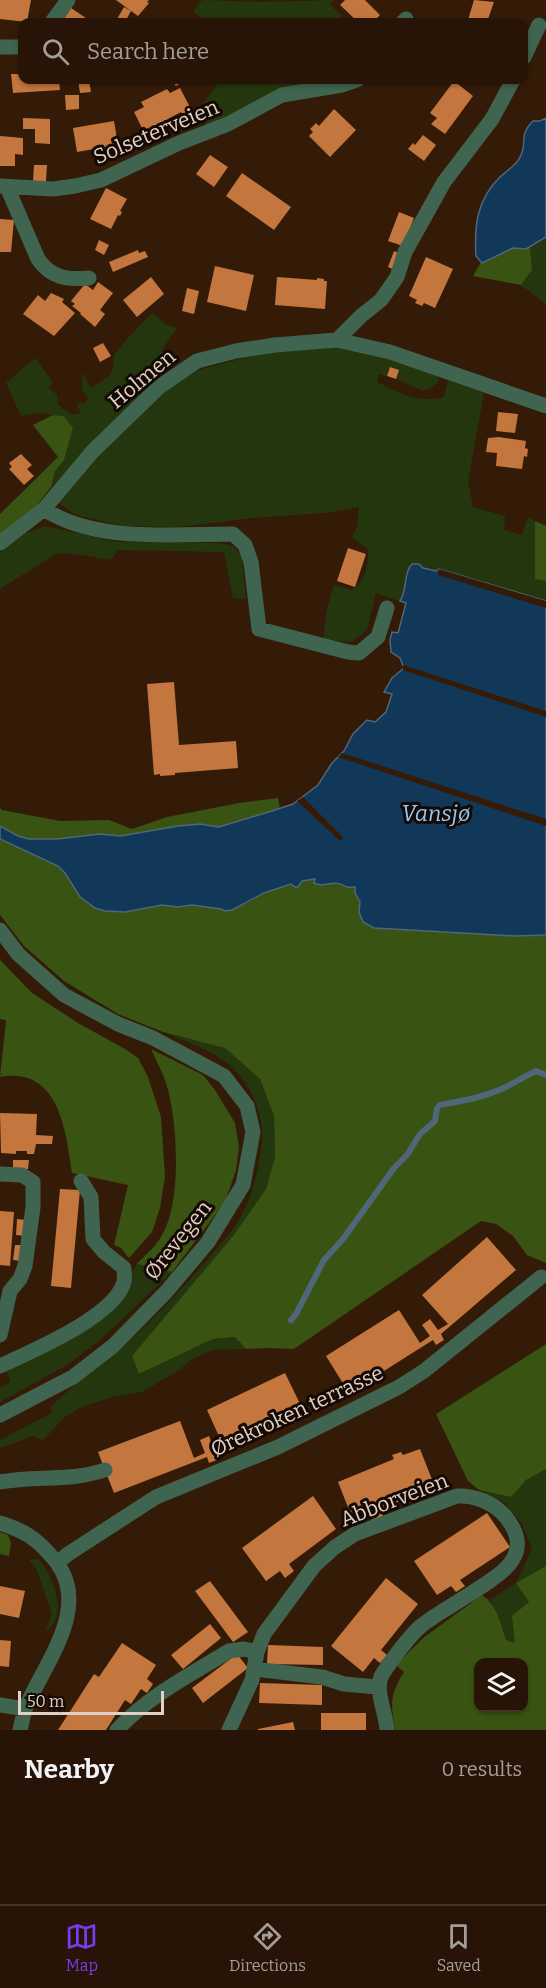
<!DOCTYPE html>
<html lang="en">
<head>
<meta charset="utf-8">
<style>
	:root { --surface:#271406; --page:#332114; --text:#f1f3f6; --muted:#a49e9b; --line:#433328; --accent:#7c3aed }
	body { margin:0; font-family:Bitter,serif; background:var(--page); color:var(--text) }
	.controls { position:absolute; right:18px; bottom:18px; display:grid; overflow:hidden; border-radius:12px; box-shadow:0 2px 4px #0004 }
	.controls button { width:54px; height:54px; display:grid; place-items:center; padding:0; border:0; border-bottom:2px solid var(--line); background:var(--surface); color:var(--text); font:30px sans-serif }
	.scale { position:absolute; left:18px; bottom:15px; width:146px; box-sizing:border-box; padding-left:6px; border:3px solid #e1d0c5; border-top:0; font-size:16px; line-height:21px; white-space:nowrap; color:#e1d0c5; -webkit-text-stroke:4px #140903; paint-order:stroke }
	.list { margin:0; padding:0; list-style:none }
	h2 { display:flex; justify-content:space-between; align-items:center; height:78px; margin:0; padding:0 24px; font-size:26px }
	h2 small { font-size:20px; font-weight:400; color:var(--muted) }
	.icon { flex:none; width:33px; height:33px; fill:none; stroke:currentColor; stroke-width:2; stroke-linecap:round; stroke-linejoin:round }
	.map { position:relative; flex:none; width:546px; height:1730px; overflow:hidden }
	.search { position:absolute; background:var(--surface); box-shadow:0 2px 4px #0004; left:18px; right:18px; top:18px; height:66px; display:flex; align-items:center; gap:15px; box-sizing:border-box; padding:0 21px; border-radius:12px; color:var(--muted); font-size:22px }
	.sheet { height:174px; background:var(--surface) }
	nav { display:flex; justify-content:space-around; align-items:center; box-sizing:border-box; height:84px; border-top:2px solid var(--line); background:var(--surface); font-size:16px; color:var(--muted) }
	nav a { display:grid; justify-items:center; gap:3px }
	nav .on { color:var(--accent) }
	.map>svg:first-child { display:block }
</style>
</head>
<body>
<div class="map">
<svg width="546" height="1730" viewBox="0 0 546 1730">
	<rect width="100%" height="100%" fill="#341b08"/>
	<path fill="#24360d" d="M 202,0 L 262,2 L 334,0 L 330,5 L 341,15 L 339,22 L 209,22 L 193,12 Z
		M 220,80 L 311,80 L 322,84 L 207,128 L 200,108 Z
		M 546,214 L 546,304 L 521,285 L 532,270 L 526,249 C 512,253 488,267 476,256 L 475,226 L 494,230 Z
		M 152,313 L 165,324 L 177,328 L 161,351 L 172,366 L 51,487 L 55,471 L 64,460 L 73,428 L 64,416 L 38,413 L 21,416 L 6,383 L 35,358 L 53,382 L 49,388 L 57,395 L 58,405 L 72,415 L 81,413 L 77,406 L 80,402 L 85,403 L 89,398 L 82,390 L 82,372 L 91,388 C 106,378 116,376 113,356 L 128,338 Z
		M 311,347 L 346,348 L 438,373 L 439,381 L 432,387 L 423,391 L 396,379 L 399,370 L 390,367 L 387,376 L 379,374 L 377,382 C 400,393 417,404 444,397 L 448,380 L 484,393 L 468,481 L 473,507 L 505,516 L 504,530 L 522,535 L 528,517 L 535,521 L 535,579 L 546,581 L 546,601 L 439,569 L 436,571 L 423,568 L 419,564 L 400,601 L 376,593 L 367,630 L 352,642 L 324,640 C 324,621 328,603 334,585 L 352,590 C 364,583 370,562 368,549 L 352,538 L 357,526 L 359,507 L 325,513 L 252,518 L 178,527 L 124,526 L 76,515 L 60,504 L 59,498 L 80,473 L 156,397 L 190,372 L 272,351 Z
		M 45,526 L 118,542 L 219,543 L 233,546 L 242,557 L 246,599 L 233,598 L 224,552 L 118,550 L 111,560 L 82,555 L 58,553 L 0,589 L 0,552 L 26,533 Z
		M 163,1032 L 225,1048 L 260,1079 L 274,1116 L 275,1157 L 266,1189 L 233,1236 L 132,1356 L 139,1374 L 213,1339 L 235,1337 L 246,1349 L 212,1350 L 191,1360 L 179,1370 L 142,1392 L 113,1397 L 81,1407 L 65,1417 L 43,1440 L 33,1436 L 0,1448 L 0,1440 L 52,1413 L 50,1408 C 71,1386 96,1368 119,1349 C 151,1323 179,1292 206,1261 C 217,1248 231,1234 240,1218 C 252,1197 258,1173 261,1149 C 266,1117 253,1085 228,1064 C 210,1049 184,1041 163,1032 Z
		M 137,1264 L 172,1272 L 99,1341 L 67,1365 L 0,1402 L 0,1388 L 10,1382 L 7,1370 L 104,1316 Z
		M 546,1469 L 546,1566 L 517,1583 L 529,1602 L 515,1643 L 506,1640 L 500,1619 L 490,1600 L 516,1583 L 532,1549 L 522,1524 L 505,1503 L 479,1490 L 511,1497 L 526,1480 Z
		M 39,1559 C 53,1577 70,1616 45,1632 L 52,1614 L 36,1568 L 29,1560 Z"/>
	<path fill="#385312" fill-rule="evenodd" d="M 530,247 L 532,270 L 521,285 L 473,276 L 481,262 C 492,262 501,252 511,248 C 518,246 524,250 530,247 Z
		M 53,415 L 64,416 L 73,428 L 64,460 L 55,471 L 51,487 L 37,505 L 0,536 L 0,514 L 58,457 L 33,425 Z
		M 535,521 L 546,526 L 546,581 L 535,579 Z
		M 278,798 L 280,809 L 219,827 L 192,825 L 120,836 L 100,834 L 57,839 L 29,839 L 18,836 L 0,826 L 0,808 L 2,810 L 60,821 L 109,820 L 132,829 L 167,817 L 239,803 Z
		M 0,839 L 58,866 L 65,873 L 80,897 L 125,912 L 162,905 L 178,907 L 192,905 L 221,909 L 225,911 C 251,906 272,883 299,884 C 313,870 338,889 355,887 C 359,899 360,909 362,922 L 374,928 L 515,936 L 546,935 L 546,1263 L 527,1255 L 513,1236 L 496,1224 L 481,1221 L 294,1349 L 268,1348 L 246,1349 L 235,1337 L 213,1339 L 139,1374 L 132,1356 L 233,1236 L 266,1189 L 275,1157 L 274,1116 L 260,1079 L 225,1048 L 163,1032 L 118,1014 L 64,981 L 24,946 L 0,915 Z
		M 0,960 L 32,993 L 78,1023 L 125,1049 L 138,1058 L 148,1077 L 161,1117 L 165,1176 L 160,1208 L 152,1232 L 129,1258 L 121,1248 L 114,1245 L 128,1185 L 72,1173 C 66,1131 59,1066 0,1077 L 6,1020 L 0,1019 Z
		M 151,1049 L 203,1075 L 215,1090 L 235,1123 L 239,1147 L 236,1170 L 225,1202 L 172,1272 L 137,1264 C 144,1256 153,1249 159,1240 C 183,1207 178,1120 166,1083 C 162,1071 156,1060 151,1049 Z
		M 546,1344 L 546,1469 L 526,1480 L 511,1497 L 479,1490 L 468,1481 L 436,1414 Z
		M 0,1532 L 8,1535 L 11,1543 L 9,1556 L 0,1554 Z
		M 546,1566 L 546,1730 L 395,1730 C 391,1702 389,1697 404,1672 L 396,1665 L 423,1638 L 482,1595 C 497,1605 501,1623 506,1640 L 515,1643 L 512,1616 L 529,1602 L 516,1583 ZM 478,1662 L 524,1662 L 524,1708 L 478,1708 Z"/>
	<path fill="#123859" stroke="#506679" stroke-width="1.5" d="M 546,118 L 546,237 L 526,249 L 513,248 L 482,263 L 476,256 C 474,226 477,200 499,178 C 505,172 515,166 519,159 C 529,143 517,137 533,121 L 540,121 Z
		M 412,564 L 419,564 L 423,568 L 436,571 L 439,569 L 546,601 L 546,935 L 515,936 L 374,928 L 363,922 L 359,912 L 360,902 L 355,893 L 355,887 C 347,888 347,887 340,884 C 331,881 323,888 314,883 L 315,879 L 302,881 L 298,887 L 295,887 L 291,884 L 264,893 L 232,910 L 225,911 L 221,909 L 192,905 L 178,907 L 162,905 L 125,912 L 105,911 L 95,908 L 80,897 L 65,873 L 58,866 L 0,839 L 0,826 L 18,836 L 29,839 L 57,839 L 100,834 L 120,836 L 178,826 L 200,824 L 219,827 L 272,811 L 293,804 L 318,785 L 332,763 L 344,751 L 353,734 L 367,720 L 375,722 L 386,712 L 392,694 L 384,692 L 392,678 L 404,668 L 400,658 L 391,652 L 390,640 L 392,632 L 398,633 L 406,603 L 400,601 C 408,588 403,574 412,564 Z"/>
	<path fill="#341b08" d="M 439,569 L 546,601 L 546,608 L 438,575 Z
		M 403,665 L 546,711 L 546,717 L 403,670 Z
		M 342,753 L 546,819 L 546,826 L 338,757 Z
		M 303,797 L 344,838 L 340,841 L 297,801 Z"/>
	<g fill="none" stroke-linecap="round" stroke-linejoin="round">
		<path stroke="#506679" stroke-width="6" d="M 291,1320 L 296,1314 L 324,1260 L 343,1239 L 394,1168 L 407,1155 L 420,1134 L 435,1121 L 437,1108 L 440,1105 C 462,1101 485,1097 506,1087 C 516,1082 525,1076 536,1071 L 546,1075"/>
	</g>
	<path fill="#c3763d" d="M 0,0 L 31,0 L 27,22 L 0,19 Z
		M 116,0 L 149,0 L 147,2 L 149,3 L 138,16 L 131,11 L 125,22 L 122,22 L 117,19 L 124,7 L 131,11 Z
		M 345,0 L 365,0 L 380,15 L 373,22 L 358,22 L 340,5 Z
		M 474,0 L 494,2 L 487,22 L 476,22 L 468,20 Z
		M 71,8 L 86,18 L 83,22 L 62,22 Z
		M 11,74 L 22,74 L 22,80 L 59,80 L 60,90 L 13,93 Z
		M 78,80 L 89,80 L 91,92 L 80,93 Z
		M 172,80 L 186,80 L 176,86 Z
		M 454,81 L 473,96 L 445,134 L 431,124 L 437,118 L 430,113 Z
		M 180,88 L 192,111 L 183,116 L 181,112 L 153,127 L 155,131 L 146,136 L 134,112 L 144,107 L 141,102 L 167,89 L 170,93 Z
		M 65,95 L 79,95 L 79,109 L 66,110 Z
		M 334,109 L 356,130 L 330,157 L 309,136 L 313,132 L 310,129 L 316,123 L 319,126 Z
		M 23,118 L 50,119 L 50,144 L 35,143 L 35,129 L 23,129 Z
		M 114,121 L 118,145 L 108,147 L 109,152 L 95,154 L 94,149 L 77,152 L 73,128 Z
		M 423,135 L 436,145 L 424,161 L 408,149 L 413,143 L 415,145 Z
		M 0,136 L 23,138 L 23,155 L 15,154 L 15,166 L 0,166 Z
		M 210,155 L 228,167 L 214,187 L 196,174 Z
		M 34,165 L 47,165 L 46,181 L 33,181 Z
		M 242,173 L 291,207 L 274,230 L 226,196 Z
		M 106,188 L 127,199 L 120,211 L 122,212 L 120,216 L 118,215 L 111,229 L 90,219 Z
		M 399,212 L 414,218 L 403,246 L 388,241 Z
		M 0,219 L 14,220 L 11,252 L 0,252 Z
		M 99,240 L 109,245 L 104,255 L 95,250 Z
		M 138,250 L 139,253 L 145,251 L 148,257 L 113,272 L 109,262 Z
		M 394,251 L 403,255 L 397,271 L 388,267 Z
		M 426,257 L 453,269 L 435,308 L 424,303 L 422,306 L 415,303 L 417,300 L 409,296 Z
		M 215,266 L 254,275 L 246,311 L 207,302 Z
		M 151,277 L 164,294 L 137,317 L 123,300 Z
		M 277,277 L 317,280 L 317,278 L 324,279 L 324,281 L 327,281 L 325,309 L 275,305 Z
		M 98,282 L 113,293 L 100,310 L 105,314 L 95,327 L 80,314 L 81,313 L 72,306 L 75,304 L 71,301 L 85,284 L 93,290 Z
		M 187,288 L 199,291 L 194,314 L 182,311 Z
		M 51,293 L 64,299 L 62,302 L 75,313 L 54,336 L 23,314 L 38,295 L 45,301 Z
		M 103,343 L 111,356 L 100,362 L 93,348 Z
		M 390,367 L 399,370 L 396,379 L 387,376 Z
		M 498,412 L 518,414 L 515,433 L 496,431 Z
		M 499,437 L 526,441 L 525,448 L 528,449 L 527,457 L 524,456 L 522,469 L 496,466 L 497,453 L 486,452 L 488,438 Z
		M 21,454 L 32,465 L 27,469 L 34,476 L 24,485 L 9,469 L 12,467 L 9,463 Z
		M 348,548 L 366,554 L 355,587 L 337,581 Z
		M 174,682 L 179,745 L 236,741 L 238,768 L 175,773 L 175,775 L 160,776 L 160,774 L 154,775 L 147,684 Z
		M 0,1113 L 37,1114 L 36,1135 L 53,1136 L 52,1144 L 36,1144 L 34,1154 L 27,1154 L 27,1151 L 16,1151 L 16,1154 L 1,1153 Z
		M 13,1160 L 29,1160 L 28,1169 L 13,1169 Z
		M 60,1189 L 80,1190 L 71,1288 L 51,1286 Z
		M 0,1211 L 14,1212 L 10,1266 L 0,1265 Z
		M 17,1219 L 26,1220 L 25,1236 L 16,1235 Z
		M 487,1237 L 516,1270 L 441,1334 L 444,1340 L 436,1345 L 433,1340 L 349,1393 L 326,1356 L 399,1310 L 420,1343 L 430,1336 L 422,1325 L 430,1319 L 438,1330 L 448,1324 L 422,1295 Z
		M 15,1245 L 24,1245 L 22,1261 L 13,1260 Z
		M 285,1373 L 304,1412 L 216,1454 L 219,1459 L 209,1463 L 207,1457 L 114,1493 L 98,1452 L 180,1421 L 194,1458 L 205,1453 L 200,1440 L 209,1436 L 214,1449 L 223,1445 L 207,1410 Z
		M 420,1449 L 435,1487 L 380,1509 L 383,1516 L 372,1521 L 369,1513 L 353,1520 L 338,1482 L 394,1459 L 392,1455 L 401,1452 L 403,1455 Z
		M 313,1496 L 336,1529 L 289,1564 L 294,1571 L 285,1578 L 280,1571 L 266,1581 L 242,1548 Z
		M 487,1513 L 510,1547 L 460,1580 L 465,1586 L 456,1592 L 451,1586 L 437,1595 L 414,1561 Z
		M 386,1578 L 418,1604 L 381,1650 L 387,1655 L 380,1663 L 374,1658 L 363,1672 L 331,1646 Z
		M 210,1581 L 248,1632 L 233,1642 L 195,1591 Z
		M 0,1586 L 25,1591 L 19,1618 L 0,1614 Z
		M 210,1624 L 221,1638 L 183,1669 L 171,1655 Z
		M 0,1640 L 11,1641 L 9,1667 L 0,1666 Z
		M 122,1643 L 156,1665 L 147,1679 L 153,1684 L 147,1693 L 141,1689 L 131,1704 L 125,1700 L 106,1730 L 58,1730 L 94,1674 L 99,1677 Z
		M 268,1645 L 323,1647 L 323,1665 L 267,1664 Z
		M 237,1654 L 248,1668 L 203,1703 L 192,1688 Z
		M 260,1683 L 322,1685 L 322,1705 L 259,1703 Z
		M 321,1713 L 366,1713 L 366,1730 L 321,1730 Z
		M 293,1722 L 295,1730 L 258,1730 L 258,1729 Z"/>
	<g fill="none" stroke-linecap="round" stroke-linejoin="round">
		<path stroke="#3f6550" stroke-width="15" d="M 52,22 L 68,0
			M 403,22 L 406,19
			M 0,47 L 22,47
			M 524,57 L 539,25
			M 0,186 L 53,189 L 75,186 L 101,180 L 179,143 L 228,124 L 282,95 L 342,85 L 357,80
			M 7,187 L 38,259 C 51,278 67,280 89,278
			M 337,340 L 361,316 L 381,300 L 397,277 L 405,252 L 444,182 L 492,119 L 513,80
			M 44,509 L 92,452 L 159,387 L 197,361 L 236,351 L 275,345 L 337,340 L 390,352 L 546,406
			M 0,543 L 44,509 C 95,543 174,534 233,534 L 245,545 L 251,562 L 259,629 L 348,652 L 359,653 L 378,637 L 387,608
			M 0,930 L 18,954 L 64,995 L 118,1024 L 153,1038 L 224,1076 L 247,1106 L 253,1132 L 243,1185 L 208,1242 L 166,1292 L 113,1346 L 73,1377 L 0,1415
			M 0,1174 L 22,1175 L 33,1182 L 33,1207 L 25,1266 L 20,1279 L 10,1291 L 0,1335
			M 0,1366 C 32,1351 114,1317 124,1282 C 125,1278 124,1273 124,1268 L 104,1252 L 93,1239 L 91,1197 L 81,1181
			M 0,1482 C 36,1475 69,1482 105,1470
			M 0,1523 C 25,1531 36,1538 53,1558 C 94,1605 45,1662 26,1707 C 23,1714 22,1723 20,1730
			M 57,1563 L 68,1554 L 156,1497 L 278,1447 L 399,1387 L 424,1371 L 541,1277
			M 254,1669 L 322,1677 L 344,1684 L 377,1687
			M 0,1705 L 25,1709
			M 117,1730 C 148,1696 190,1675 229,1651 L 244,1649 L 257,1652
			M 229,1730 L 252,1680 L 257,1652 L 264,1634 L 314,1566 L 335,1547 L 355,1534 L 457,1496 C 475,1495 494,1503 506,1517 C 516,1530 522,1544 513,1559 C 503,1579 441,1609 421,1626 C 410,1635 391,1661 383,1673 C 373,1688 386,1711 387,1730"/>
	</g>
	<g text-anchor="middle" stroke-width="6" stroke-linejoin="round" paint-order="stroke">
		<g font-size="21" fill="#e1d0c5" stroke="#140903">
			<text transform="translate(156 132) rotate(-23)" y="7">Solseterveien</text>
			<text transform="translate(142 379) rotate(-40)" y="7">Holmen</text>
			<text transform="translate(178 1240) rotate(-52)" y="7">Ørevegen</text>
			<text transform="translate(297 1411) rotate(-25)" y="7">Ørekroken terrasse</text>
			<text transform="translate(394 1500) rotate(-21)" y="7">Abborveien</text>
		</g>
		<g font-size="22" font-style="italic" fill="#93c8fa" stroke="#140903">
			<text x="436" y="821">Vansjø</text>
		</g>
	</g>
</svg>
<div class="controls">
<button><svg class="icon" aria-label="layers" viewBox="0 0 24 24"><path d="M12 4l9 5-9 5-9-5zM3 14l9 5 9-5"/></svg></button>
</div>
<div class="scale">50 m</div>
<div class="search"><svg class="icon" aria-label="search" viewBox="0 0 24 24"><circle cx="10" cy="10" r="6"/><path d="M15 15l6 6"/></svg>Search here</div>
</div>
<section class="sheet">
<h2>Nearby<small>0 results</small></h2>
<ul class="list">
</ul>
</section>
<nav>
<a class="on"><svg class="icon" aria-label="map" viewBox="0 0 24 24"><path d="M3 6l6-2 6 2 6-2v14l-6 2-6-2-6 2zM9 4v14M15 6v14"/></svg>Map</a>
<a><svg class="icon" aria-label="directions" viewBox="0 0 24 24"><path d="M12 3l9 9-9 9-9-9zM9 14v-3h6M13 9l2 2-2 2"/></svg>Directions</a>
<a><svg class="icon" aria-label="saved" viewBox="0 0 24 24"><path d="M7 4h10v16l-5-4-5 4z"/></svg>Saved</a>
</nav>
</body>
</html>
